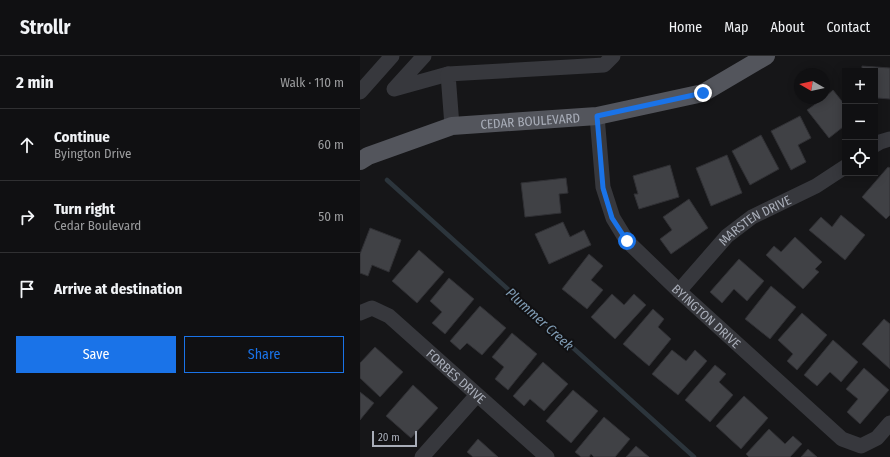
<!DOCTYPE html>
<html lang="en">
<head>
<meta charset="utf-8">
<style>
	:root { --surface:#101012; --page:#1e1e20; --text:#f1f3f6; --muted:#9c9d9f; --line:#303032; --accent:#1a73e8 }
	body { margin:0; font-family:"Fira Sans Condensed",sans-serif; background:var(--page); color:var(--text) }
	.controls { position:absolute; right:12px; top:12px; display:grid; overflow:hidden; border-radius:0px; box-shadow:0 2px 10px #0003 }
	.controls button { width:36px; height:36px; display:grid; place-items:center; padding:0; border:0; border-bottom:1px solid var(--line); background:var(--surface); color:var(--text); font:20px sans-serif }
	.compass { position:absolute; left:434px; top:12px; width:36px; height:36px; border-radius:50%; background:var(--surface); box-shadow:0 2px 10px #0003; rotate:279deg }
	.scale { position:absolute; left:12px; bottom:10px; width:45px; box-sizing:border-box; padding-left:4px; border:2px solid #a8adb8; border-top:0; font-size:11px; line-height:14px; white-space:nowrap; color:#a8adb8; -webkit-text-stroke:3px #111113; paint-order:stroke }
	.stop { position:absolute; width:12px; height:12px; margin:-9px; border:3px solid #1a73e8; border-radius:50%; background:#fff }
	.stop.end { background:#1a73e8; border-color:#fff; box-shadow:0 1px 4px #0008 }
	.list { margin:0; padding:0; list-style:none }
	h2 { display:flex; justify-content:space-between; align-items:center; height:52px; margin:0; padding:0 16px; font-size:17px }
	h2 small { font-size:13px; font-weight:400; color:var(--muted) }
	.list li { display:grid; grid-template-columns:26px 1fr auto; gap:12px; align-items:center; box-sizing:border-box; height:72px; padding:0 16px; border-top:1px solid var(--line) }
	.list b { display:block; font-size:15px; white-space:nowrap }
	.list p { margin:0; font-size:13px; white-space:nowrap; color:var(--muted) }
	.list em { font-size:13px; font-style:normal; color:var(--muted) }
	.actions { display:flex; gap:8px; padding:12px 16px }
	.actions a { flex:1; padding:9px 0; border:1px solid var(--accent); border-radius:0px; text-align:center; font-size:14px; color:var(--accent) }
	.actions .main { background:var(--accent); color:#fff }
	.icon { flex:none; width:22px; height:22px; fill:none; stroke:currentColor; stroke-width:2; stroke-linecap:round; stroke-linejoin:round }
	.map { position:relative; flex:none; width:530px; height:401px; overflow:hidden }
	header { display:flex; align-items:center; gap:24px; box-sizing:border-box; height:56px; padding:0 20px; background:var(--surface); border-bottom:1px solid var(--line) }
	header strong { font-size:19px }
	nav { display:flex; gap:22px; margin-inline-start:auto; font-size:14px }
	main { display:flex }
	aside { flex:1; background:var(--surface) }
	.map>svg:first-child { display:block }
</style>
</head>
<body>
<header>
<strong>Strollr</strong>
<nav><a>Home</a><a>Map</a><a>About</a><a>Contact</a></nav>
</header>
<main>
<aside>
<h2>2 min<small>Walk · 110 m</small></h2>
<ul class="list">
<li><svg class="icon" aria-label="ahead" viewBox="0 0 24 24"><path d="M12 20V5M6 11l6-6 6 6"/></svg><div><b>Continue</b><p>Byington Drive</p></div><em>60 m</em></li>
<li><svg class="icon" aria-label="right" viewBox="0 0 24 24"><path d="M7 20v-9h11M14 6l5 5-5 5"/></svg><div><b>Turn right</b><p>Cedar Boulevard</p></div><em>50 m</em></li>
<li><svg class="icon" aria-label="arrive" viewBox="0 0 24 24"><path d="M6 21V4h12l-3 4 3 4H6"/></svg><div><b>Arrive at destination</b></div></li>
</ul>
<div class="actions"><a class="main">Save</a><a>Share</a></div>
</aside>
<div class="map">
<svg width="530" height="401" viewBox="0 0 530 401">
	<rect width="100%" height="100%" fill="#161618"/>
	<g fill="none" stroke-linecap="round" stroke-linejoin="round">
		<path stroke="#2c353c" stroke-width="4.5" d="M 27,124 L 334,401"/>
	</g>
	<path fill="#404145" stroke="#303034" d="M 502,10 L 530,12 L 530,43 L 517,42 L 516,57 L 515,57 L 515,15 L 502,15 Z
		M 473,34 L 485,49 L 485,74 L 483,71 L 469,82 L 447,54 L 464,42 Z
		M 440,60 L 451,82 L 438,89 L 446,106 L 431,114 L 411,75 Z
		M 401,79 L 419,113 L 390,129 L 372,95 Z
		M 367,99 L 382,137 L 351,150 L 336,112 Z
		M 310,109 L 319,141 L 279,153 L 274,138 L 278,138 L 273,120 Z
		M 528,111 L 530,112 L 530,159 L 526,163 L 502,141 Z
		M 206,122 L 208,137 L 199,138 L 201,157 L 165,161 L 161,127 Z
		M 329,143 L 348,172 L 311,198 L 300,183 L 312,174 L 303,161 Z
		M 481,159 L 505,179 L 485,204 L 449,174 L 461,161 L 472,171 Z
		M 203,166 L 210,181 L 224,174 L 231,189 L 189,208 L 175,178 Z
		M 10,172 L 41,184 L 29,216 L 12,209 L 8,220 L 0,217 L 0,198 Z
		M 435,181 L 462,206 L 455,213 L 459,216 L 443,233 L 406,199 L 414,190 L 421,196 Z
		M 59,194 L 84,216 L 57,247 L 32,225 Z
		M 229,198 L 243,210 L 231,224 L 243,234 L 227,253 L 202,233 Z
		M 379,203 L 404,225 L 387,245 L 374,233 L 362,247 L 350,236 Z
		M 89,222 L 114,243 L 85,278 L 72,267 L 82,256 L 70,245 Z
		M 411,230 L 436,251 L 410,283 L 385,263 Z
		M 252,238 L 264,249 L 274,238 L 286,249 L 255,283 L 231,261 Z
		M 120,250 L 146,272 L 122,299 L 107,287 L 100,294 L 90,285 Z
		M 293,253 L 304,263 L 298,271 L 311,283 L 289,310 L 263,288 Z
		M 442,257 L 467,279 L 437,314 L 427,305 L 433,298 L 418,284 Z
		M 524,263 L 530,268 L 530,313 L 502,288 Z
		M 152,277 L 177,298 L 148,334 L 135,323 L 144,311 L 132,301 Z
		M 473,284 L 498,306 L 481,326 L 470,316 L 457,330 L 444,319 Z
		M 15,291 L 43,316 L 20,341 L 0,322 L 0,307 Z
		M 312,294 L 326,305 L 335,294 L 347,305 L 318,339 L 292,318 Z
		M 183,306 L 208,328 L 184,355 L 170,343 L 164,350 L 153,340 Z
		M 355,309 L 366,318 L 359,326 L 373,339 L 350,366 L 325,344 Z
		M 504,312 L 529,334 L 500,368 L 487,356 L 498,343 L 486,333 Z
		M 53,329 L 78,352 L 51,382 L 26,360 Z
		M 213,334 L 238,355 L 211,387 L 186,365 Z
		M 0,336 L 14,347 L 0,364 Z
		M 384,340 L 408,362 L 381,393 L 356,370 Z
		M 244,361 L 270,383 L 255,401 L 234,401 L 231,398 L 229,401 L 221,401 L 215,396 Z
		M 409,373 L 425,388 L 433,380 L 442,388 L 430,401 L 389,401 L 386,398 Z
		M 118,383 L 138,401 L 113,401 L 107,396 Z
		M 276,390 L 289,401 L 266,401 Z
		M 448,393 L 457,401 L 441,401 Z"/>
	<g fill="none" stroke-linecap="round" stroke-linejoin="round">
		<g stroke="#37383d" stroke-width="15">
			<path d="M 64,0 L 34,33 L 88,18"/>
			<path d="M 0,36 L 32,0"/>
			<path id="s1" d="M 237,60 L 243,131 L 253,162 L 267,185 L 319,235 L 482,383 L 501,390 L 517,382 L 530,367"/>
			<path d="M 92,70 L 88,18 L 244,9 L 253,0"/>
			<path d="M 515,89 L 520,86 L 530,83"/>
			<path id="s2" d="M 319,235 L 367,180 L 392,161 L 456,130 L 485,111"/>
			<path id="s3" d="M 0,257 L 12,252 L 29,260 L 187,401"/>
			<path d="M 62,401 L 117,339"/>
		</g>
		<path stroke="#53555c" stroke-width="18" id="s4" d="M 0,105 L 8,100 L 92,70 L 237,60 L 343,37 L 406,0"/>
	</g>
	<g fill="none" stroke-linecap="round" stroke-linejoin="round">
		<path stroke="#1a73e8" stroke-width="5" d="M 267,185 L 252,162 L 243,132 L 237,60 L 343,37"/>
	</g>
	<g text-anchor="middle" stroke-width="4" stroke-linejoin="round" paint-order="stroke">
		<g font-size="13" fill="#a8adb8" stroke="#111113">
			<text dy="5" stroke="none"><textPath href="#s4" startOffset="177">CEDAR BOULEVARD</textPath></text>
			<text dy="5" stroke="none"><textPath href="#s2" startOffset="105">MARSTEN DRIVE</textPath></text>
			<text dy="5" stroke="none"><textPath href="#s1" startOffset="240">BYINGTON DRIVE</textPath></text>
			<text dy="5" stroke="none"><textPath href="#s3" startOffset="122">FORBES DRIVE</textPath></text>
		</g>
		<g font-size="14" font-style="italic" fill="#7f9bb3" stroke="#111113">
			<text transform="translate(180 263) rotate(42)" y="5">Plummer Creek</text>
		</g>
	</g>
</svg>
<div class="controls">
<button>+</button>
<button>−</button>
<button><svg class="icon" aria-label="locate" viewBox="0 0 24 24"><circle cx="12" cy="12" r="6"/><path d="M12 2v4M12 18v4M2 12h4M18 12h4"/></svg></button>
</div>
<svg class="compass" viewBox="-18 -18 36 36"><path d="M0-13l5 13h-10z" fill="#e53935"/><path d="M0 13l5-13h-10z" fill="#9c9d9f"/></svg>
<div class="scale">20 m</div>
<div class="stop" style="left:267px;top:185px"></div>
<div class="stop end" style="left:343px;top:37px"></div>
</div>
</main>
</body>
</html>
